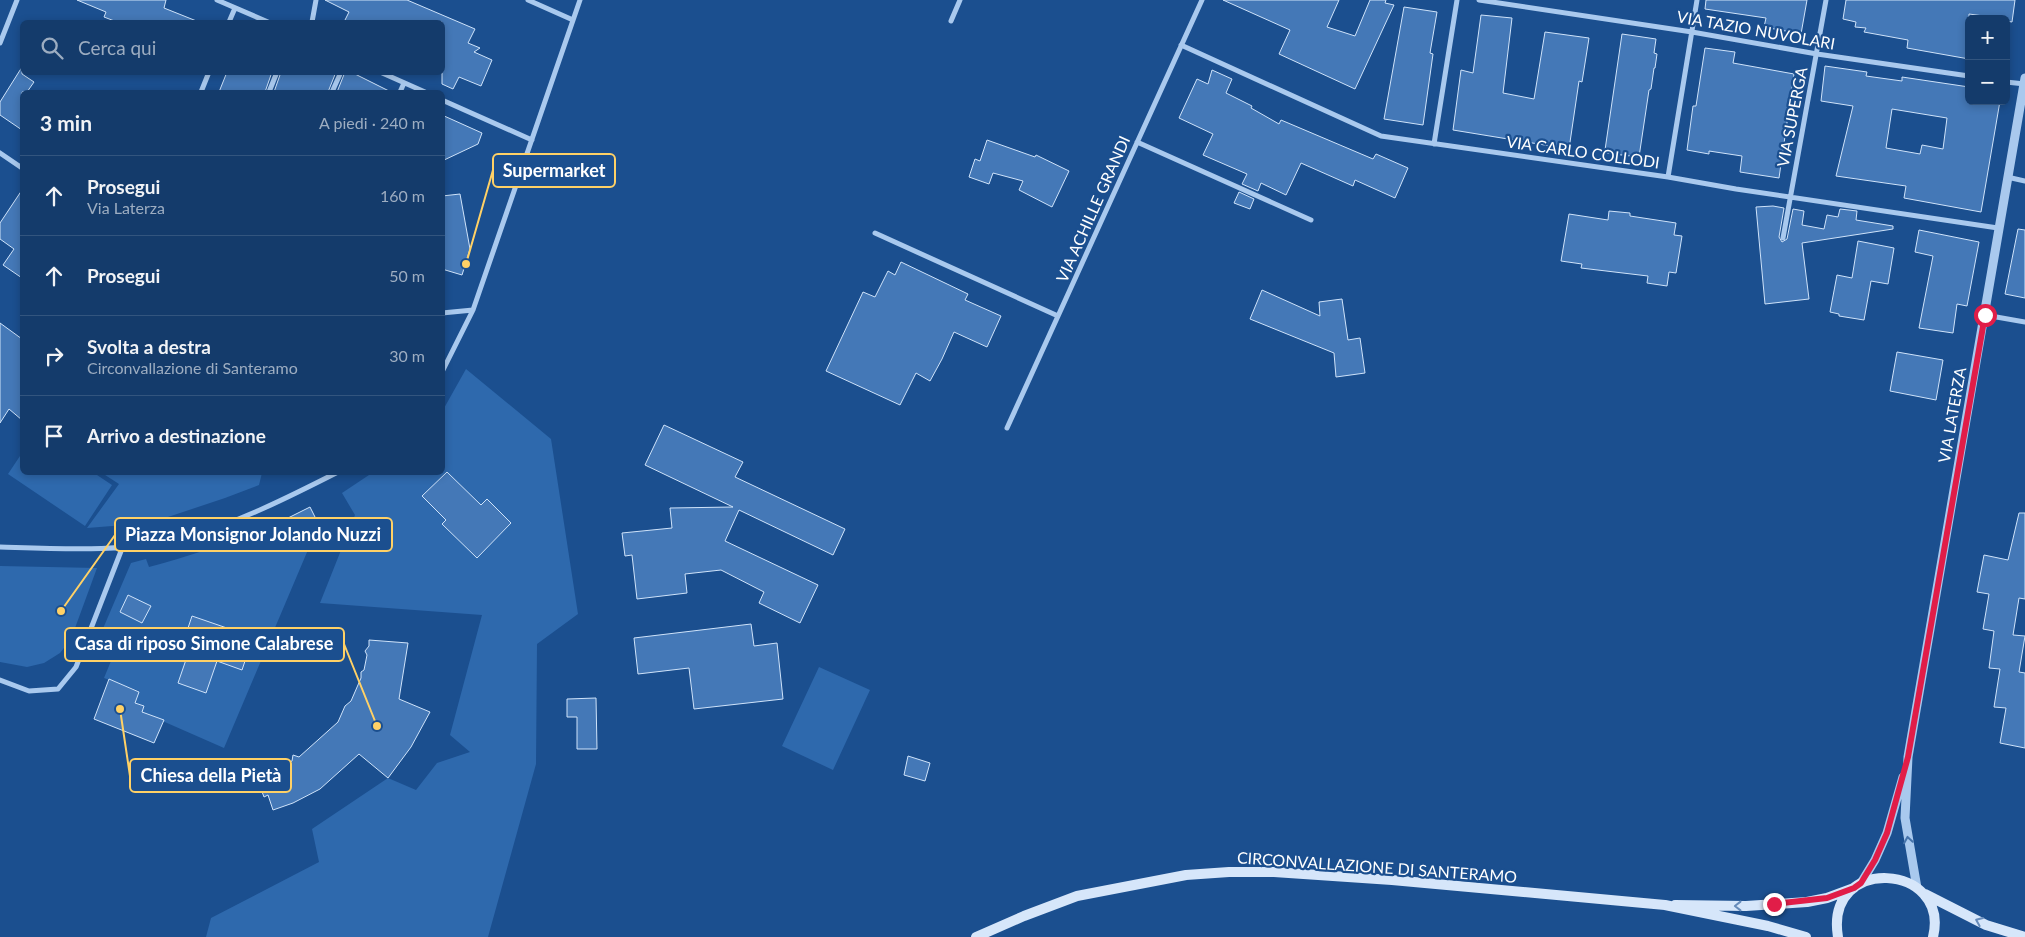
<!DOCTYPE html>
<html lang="it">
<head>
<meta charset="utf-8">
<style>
	:root { --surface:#143b6b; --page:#1d4271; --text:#f1f3f6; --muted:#9dadc1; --line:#33557e }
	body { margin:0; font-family:Lato,sans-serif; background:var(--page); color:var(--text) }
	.controls { position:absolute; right:15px; top:15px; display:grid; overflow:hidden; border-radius:8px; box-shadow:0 2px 8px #0003 }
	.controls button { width:45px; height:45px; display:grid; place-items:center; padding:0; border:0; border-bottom:1px solid var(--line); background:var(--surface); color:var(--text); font:25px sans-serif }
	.stop { position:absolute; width:15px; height:15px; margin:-11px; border:4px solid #e11d48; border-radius:50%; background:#fff }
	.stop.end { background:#e11d48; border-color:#fff; box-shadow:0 1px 5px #0008 }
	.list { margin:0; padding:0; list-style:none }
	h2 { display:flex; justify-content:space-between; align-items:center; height:65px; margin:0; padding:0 20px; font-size:21px }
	h2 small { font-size:16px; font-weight:400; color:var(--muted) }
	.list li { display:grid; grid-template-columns:32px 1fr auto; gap:15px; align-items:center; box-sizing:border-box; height:80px; padding:0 20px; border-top:1px solid var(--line) }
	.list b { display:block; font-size:19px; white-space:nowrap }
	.list p { margin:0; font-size:16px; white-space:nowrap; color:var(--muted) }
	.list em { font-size:16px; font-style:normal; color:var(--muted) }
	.icon { flex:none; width:28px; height:28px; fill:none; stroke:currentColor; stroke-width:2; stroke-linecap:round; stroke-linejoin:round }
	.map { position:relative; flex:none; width:2025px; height:937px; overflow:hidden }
	.search { position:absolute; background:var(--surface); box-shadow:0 2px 8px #0003; left:20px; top:20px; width:425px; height:55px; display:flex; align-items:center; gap:12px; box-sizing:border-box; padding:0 18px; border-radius:8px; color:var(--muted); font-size:19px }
	.panel { position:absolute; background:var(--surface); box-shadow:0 2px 8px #0003; left:20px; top:90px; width:425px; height:385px; border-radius:8px }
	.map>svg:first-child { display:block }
</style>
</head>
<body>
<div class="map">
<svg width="2025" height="937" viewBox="0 0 2025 937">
	<rect width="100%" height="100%" fill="#1b4f8f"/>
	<path fill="#2e69ad" d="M 466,369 L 551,439 L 578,614 L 537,644 L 536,764 L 488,937 L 206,937 L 211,918 L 319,862 L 312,829 L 388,778 L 416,790 L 437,763 L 470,752 L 450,735 L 482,615 L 320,603 L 355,515 L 342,493 L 372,473 L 442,472 L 443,410 Z
		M 22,453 L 22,472 L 94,473 L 112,485 L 85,526 L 8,474 Z
		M 102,473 L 262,473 L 259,485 L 225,498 L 150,523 L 87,528 L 119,484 Z
		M 288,518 L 295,531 L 310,524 L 314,531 L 313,538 L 224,748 L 142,712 L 144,706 L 135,703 L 139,691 L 104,678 L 111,661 L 93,652 L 131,563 L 146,559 L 149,567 C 198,554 243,538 288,518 Z
		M 0,566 L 97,568 L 71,639 L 60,653 L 44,663 L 27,667 L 0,662 Z
		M 819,667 L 870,690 L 833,770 L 782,746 Z"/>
	<path fill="#4478b7" stroke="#cfe3fa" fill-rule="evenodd" d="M 77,0 L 166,0 L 164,8 L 199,22 L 117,22 L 104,17 L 106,12 Z
		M 325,0 L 407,0 L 475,29 L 468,43 L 480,48 L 474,52 L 492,60 L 481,86 L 459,77 L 453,89 L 442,84 L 442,22 L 344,22 L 349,12 Z
		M 1223,0 L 1339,0 L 1327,27 L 1355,36 L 1370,0 L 1386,0 L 1385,3 L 1394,5 L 1355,89 L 1279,54 L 1290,30 Z
		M 1706,0 L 1807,0 L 1801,34 L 1764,27 L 1766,18 L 1705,9 Z
		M 1846,0 L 2015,0 L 2012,22 L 2006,21 L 2006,19 L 1969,14 L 1969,59 L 1907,48 L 1908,40 L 1864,32 L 1866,28 L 1855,27 L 1856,22 L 1843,19 Z
		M 1404,7 L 1437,12 L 1430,53 L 1433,54 L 1423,125 L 1384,119 Z
		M 1481,15 L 1512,18 L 1503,93 L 1534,99 L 1545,32 L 1589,38 L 1582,82 L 1579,81 L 1569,149 L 1453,130 L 1461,70 L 1473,73 Z
		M 1622,34 L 1656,39 L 1654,53 L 1657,54 L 1655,68 L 1654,68 L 1651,89 L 1649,90 L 1639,157 L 1605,153 L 1605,150 Z
		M 1705,48 L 1735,52 L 1733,63 L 1794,74 L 1779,178 L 1740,172 L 1742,156 L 1709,151 L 1709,154 L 1687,150 L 1693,106 L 1696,106 Z
		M 1825,66 L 1867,72 L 1866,76 L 1902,81 L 1902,77 L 1969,87 L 1969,101 L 2000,101 L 1981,212 L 1904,198 L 1906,186 L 1836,176 L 1853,106 L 1821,101 ZM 1892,109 L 1947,118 L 1943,149 L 1922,145 L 1920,154 L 1886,148 Z
		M 22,67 L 22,74 L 34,82 L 27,92 L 22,92 L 22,130 L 0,115 L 0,102 Z
		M 1212,70 L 1232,79 L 1226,93 L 1252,106 L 1251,108 L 1279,124 L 1281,120 L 1373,159 L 1376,154 L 1408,168 L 1395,198 L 1355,180 L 1353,186 L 1301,163 L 1286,195 L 1261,183 L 1258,191 L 1242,184 L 1247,174 L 1203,155 L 1213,134 L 1179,118 L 1197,79 L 1208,84 Z
		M 227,72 L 272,72 L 265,92 L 219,92 Z
		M 281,72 L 336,72 L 328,92 L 274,92 Z
		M 345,72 L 351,72 L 391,92 L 337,92 Z
		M 442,115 L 482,133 L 478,144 L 442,161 Z
		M 987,140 L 1035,157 L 1036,155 L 1069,171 L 1052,207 L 1019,190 L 1023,181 L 993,173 L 989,184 L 969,177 L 975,159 L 980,161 Z
		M 22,190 L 22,278 L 3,265 L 14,249 L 0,239 L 0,223 Z
		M 1239,192 L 1254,199 L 1250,209 L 1234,203 Z
		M 460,194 L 470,249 L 462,275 L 442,269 L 442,196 Z
		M 1773,206 L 1784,208 L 1779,237 L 1782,242 L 1787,239 L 1793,209 L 1804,211 L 1802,225 L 1824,229 L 1827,215 L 1838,217 L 1840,209 L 1857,211 L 1856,220 L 1893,226 L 1893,229 L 1802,243 L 1809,299 L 1765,304 L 1756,207 Z
		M 1609,211 L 1630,213 L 1630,216 L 1676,223 L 1674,235 L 1682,236 L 1676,273 L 1669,272 L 1667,286 L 1647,283 L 1648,276 L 1581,268 L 1582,264 L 1561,261 L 1569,214 L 1608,220 Z
		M 2018,229 L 2025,230 L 2025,298 L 2005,294 Z
		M 1919,230 L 1979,242 L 1967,306 L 1957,304 L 1953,333 L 1919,328 L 1933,256 L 1915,252 Z
		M 1858,241 L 1894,248 L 1888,284 L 1871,281 L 1864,320 L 1839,316 L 1839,314 L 1830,312 L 1837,275 L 1852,278 Z
		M 901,262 L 968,294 L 965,300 L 1001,316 L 987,347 L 954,332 L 942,359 L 930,381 L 916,373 L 900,405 L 826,371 L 863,292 L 875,297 L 888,271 L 895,275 Z
		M 1262,290 L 1320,316 L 1319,302 L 1342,299 L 1348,340 L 1360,338 L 1365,373 L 1336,377 L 1334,353 L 1250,319 Z
		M 0,323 L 22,339 L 22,420 L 9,409 L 0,423 Z
		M 1897,352 L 1943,360 L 1936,400 L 1890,391 Z
		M 664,425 L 743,462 L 735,477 L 845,529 L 833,555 L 739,510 L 725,541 L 818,585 L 800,623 L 759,603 L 764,592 L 721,570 L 685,574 L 687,593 L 637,599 L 632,555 L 625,556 L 622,533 L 672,528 L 670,508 L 733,507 L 645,465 Z
		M 447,472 L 481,505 L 487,499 L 511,523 L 477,558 L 442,524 L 446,520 L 422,496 Z
		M 310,507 L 317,521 L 295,531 L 288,518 Z
		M 2019,513 L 2025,513 L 2025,599 L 2019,598 L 2013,635 L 2025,636 L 2019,672 L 2025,673 L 2025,748 L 2000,743 L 2006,708 L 1994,707 L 2000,669 L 1989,668 L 1994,631 L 1983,629 L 1989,594 L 1977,592 L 1984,555 L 2008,560 Z
		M 128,595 L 151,606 L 142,623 L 120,612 Z
		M 192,616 L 253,637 L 242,670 L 217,661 L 206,693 L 178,683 L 190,648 L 182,646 Z
		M 751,624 L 754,646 L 777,643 L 783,699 L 694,709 L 689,668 L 638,674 L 634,638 Z
		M 369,640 L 408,643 L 399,699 L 430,712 L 411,747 L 388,778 L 359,754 L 320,789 L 293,803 L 273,810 L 268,795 L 264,797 L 261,789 L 258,771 L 272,770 L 275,765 L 280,767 L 292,761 L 293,755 L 299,757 L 338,722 L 345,706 L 351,701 L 361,678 L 361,672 L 364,670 L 367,655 L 365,651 L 369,646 Z
		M 109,679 L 139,692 L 135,703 L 144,706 L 142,712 L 164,720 L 154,743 L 94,719 Z
		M 596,698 L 597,749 L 577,749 L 577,717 L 567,717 L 567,699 Z
		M 908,756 L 930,763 L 925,781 L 904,775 Z"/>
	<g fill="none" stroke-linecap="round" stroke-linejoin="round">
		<path stroke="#a9c9ee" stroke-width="5" d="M 217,0 L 268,22
			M 528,0 L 573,20
			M 1479,0 L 1692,32 L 1817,54 L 1969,76
			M 951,21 L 960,0
			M 229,22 L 235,8
			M 312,22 L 316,0
			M 0,43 L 17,0
			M 1181,45 L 1381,136 L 1668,177 L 1736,189 L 1998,228
			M 380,72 L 425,92
			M 2006,82 L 2025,84
			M 201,92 L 209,72
			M 269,92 L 277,72
			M 332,92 L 341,72
			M 400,92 L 404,83
			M 442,100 L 532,140
			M 1137,142 L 1311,220
			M 1434,144 L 1457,0
			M 0,153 L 22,168
			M 1668,177 L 1697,0
			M 2007,177 L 2025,181
			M 875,233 L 1058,316
			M 1783,238 L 1826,0
			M 442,313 L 473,310
			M 1985,315 L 2025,322
			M 442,372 L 473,310 L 580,0
			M 1007,428 L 1202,0
			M 0,547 C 61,549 127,553 187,537 C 239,522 289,497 338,472
			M 0,680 L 29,691 L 58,689 L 76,667 L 123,546"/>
		<path stroke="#a9c9ee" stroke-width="9" d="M 1861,883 L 1875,860 L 1887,833 L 1903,777
			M 1917,888 L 1905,818 L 1908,757 L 2025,78"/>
		<path stroke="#d6e6fa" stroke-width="10" d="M 1925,894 L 1986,925 L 2025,937
			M 1675,905 L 1746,906 L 1807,902 L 1827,898 L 1854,888
			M 976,937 L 1024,916 L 1077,896 L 1186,875 L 1229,872 L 1274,872 L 1392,880 L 1665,905 L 1768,926 L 1806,937
			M 1838,937 C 1824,854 1951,863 1933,937"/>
	</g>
	<defs><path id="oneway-chevron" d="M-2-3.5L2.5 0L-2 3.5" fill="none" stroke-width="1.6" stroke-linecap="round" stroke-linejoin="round" transform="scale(1.25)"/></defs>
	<use stroke="#4674ac" href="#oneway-chevron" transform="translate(1908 840) rotate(-99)"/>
	<g stroke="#668bba">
		<use href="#oneway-chevron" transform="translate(1738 906) rotate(180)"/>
		<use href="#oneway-chevron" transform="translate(1979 921) rotate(-157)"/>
	</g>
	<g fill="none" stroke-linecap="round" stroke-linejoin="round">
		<path stroke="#e11d48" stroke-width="6" d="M 1774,904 L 1827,898 L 1854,888 L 1861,883 L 1875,860 L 1887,833 L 1908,757 L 1985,315"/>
	</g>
	<g text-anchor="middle" stroke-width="4.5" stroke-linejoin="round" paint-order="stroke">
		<g font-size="16" fill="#fff" stroke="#1b4f8f">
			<text transform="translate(1756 30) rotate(10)" y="6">VIA TAZIO NUVOLARI</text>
			<text transform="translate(1792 117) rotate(-79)" y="6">VIA SUPERGA</text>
			<text transform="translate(1583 152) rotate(8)" y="6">VIA CARLO COLLODI</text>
			<text transform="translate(1093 209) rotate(-66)" y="6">VIA ACHILLE GRANDI</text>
			<text transform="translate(1952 415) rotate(-80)" y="6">VIA LATERZA</text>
			<text transform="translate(1377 867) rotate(4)" y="6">CIRCONVALLAZIONE DI SANTERAMO</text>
		</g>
	</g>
	<path fill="none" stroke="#ffd166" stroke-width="2" d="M466 264L493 170M61 611L115 535M377 726L344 644M120 709L130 776"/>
	<g fill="#ffd166" stroke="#1b4f8f" stroke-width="2">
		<circle cx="466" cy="264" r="5"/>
		<circle cx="61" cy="611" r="5"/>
		<circle cx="377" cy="726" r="5"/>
		<circle cx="120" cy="709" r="5"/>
	</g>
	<g fill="#1b4f8f" stroke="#ffd166" stroke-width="2">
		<rect x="493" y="154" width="122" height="33" rx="5"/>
		<rect x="115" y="518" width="277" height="33" rx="5"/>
		<rect x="65" y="628" width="279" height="33" rx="5"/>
		<rect x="130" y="759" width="161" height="33" rx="5"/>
	</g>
	<g font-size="18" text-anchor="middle" font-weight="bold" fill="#fff">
		<text x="554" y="177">Supermarket</text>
		<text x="253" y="541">Piazza Monsignor Jolando Nuzzi</text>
		<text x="204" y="650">Casa di riposo Simone Calabrese</text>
		<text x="211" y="782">Chiesa della Pietà</text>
	</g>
</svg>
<div class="controls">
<button>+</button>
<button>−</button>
</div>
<div class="stop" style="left:1985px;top:315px"></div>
<div class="stop end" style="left:1774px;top:904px"></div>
<div class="search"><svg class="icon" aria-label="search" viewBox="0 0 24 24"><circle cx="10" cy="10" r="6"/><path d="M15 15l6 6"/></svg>Cerca qui</div>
<section class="panel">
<h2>3 min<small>A piedi · 240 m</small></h2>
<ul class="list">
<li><svg class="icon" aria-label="ahead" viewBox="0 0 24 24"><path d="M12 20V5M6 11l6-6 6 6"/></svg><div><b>Prosegui</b><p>Via Laterza</p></div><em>160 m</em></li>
<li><svg class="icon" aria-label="ahead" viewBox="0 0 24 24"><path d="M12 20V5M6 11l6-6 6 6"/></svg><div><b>Prosegui</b></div><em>50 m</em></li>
<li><svg class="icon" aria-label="right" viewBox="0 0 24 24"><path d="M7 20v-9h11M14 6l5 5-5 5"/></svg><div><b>Svolta a destra</b><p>Circonvallazione di Santeramo</p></div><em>30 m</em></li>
<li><svg class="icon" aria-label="arrive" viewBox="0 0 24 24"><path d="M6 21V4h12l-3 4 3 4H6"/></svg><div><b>Arrivo a destinazione</b></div></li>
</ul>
</section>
</div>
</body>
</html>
